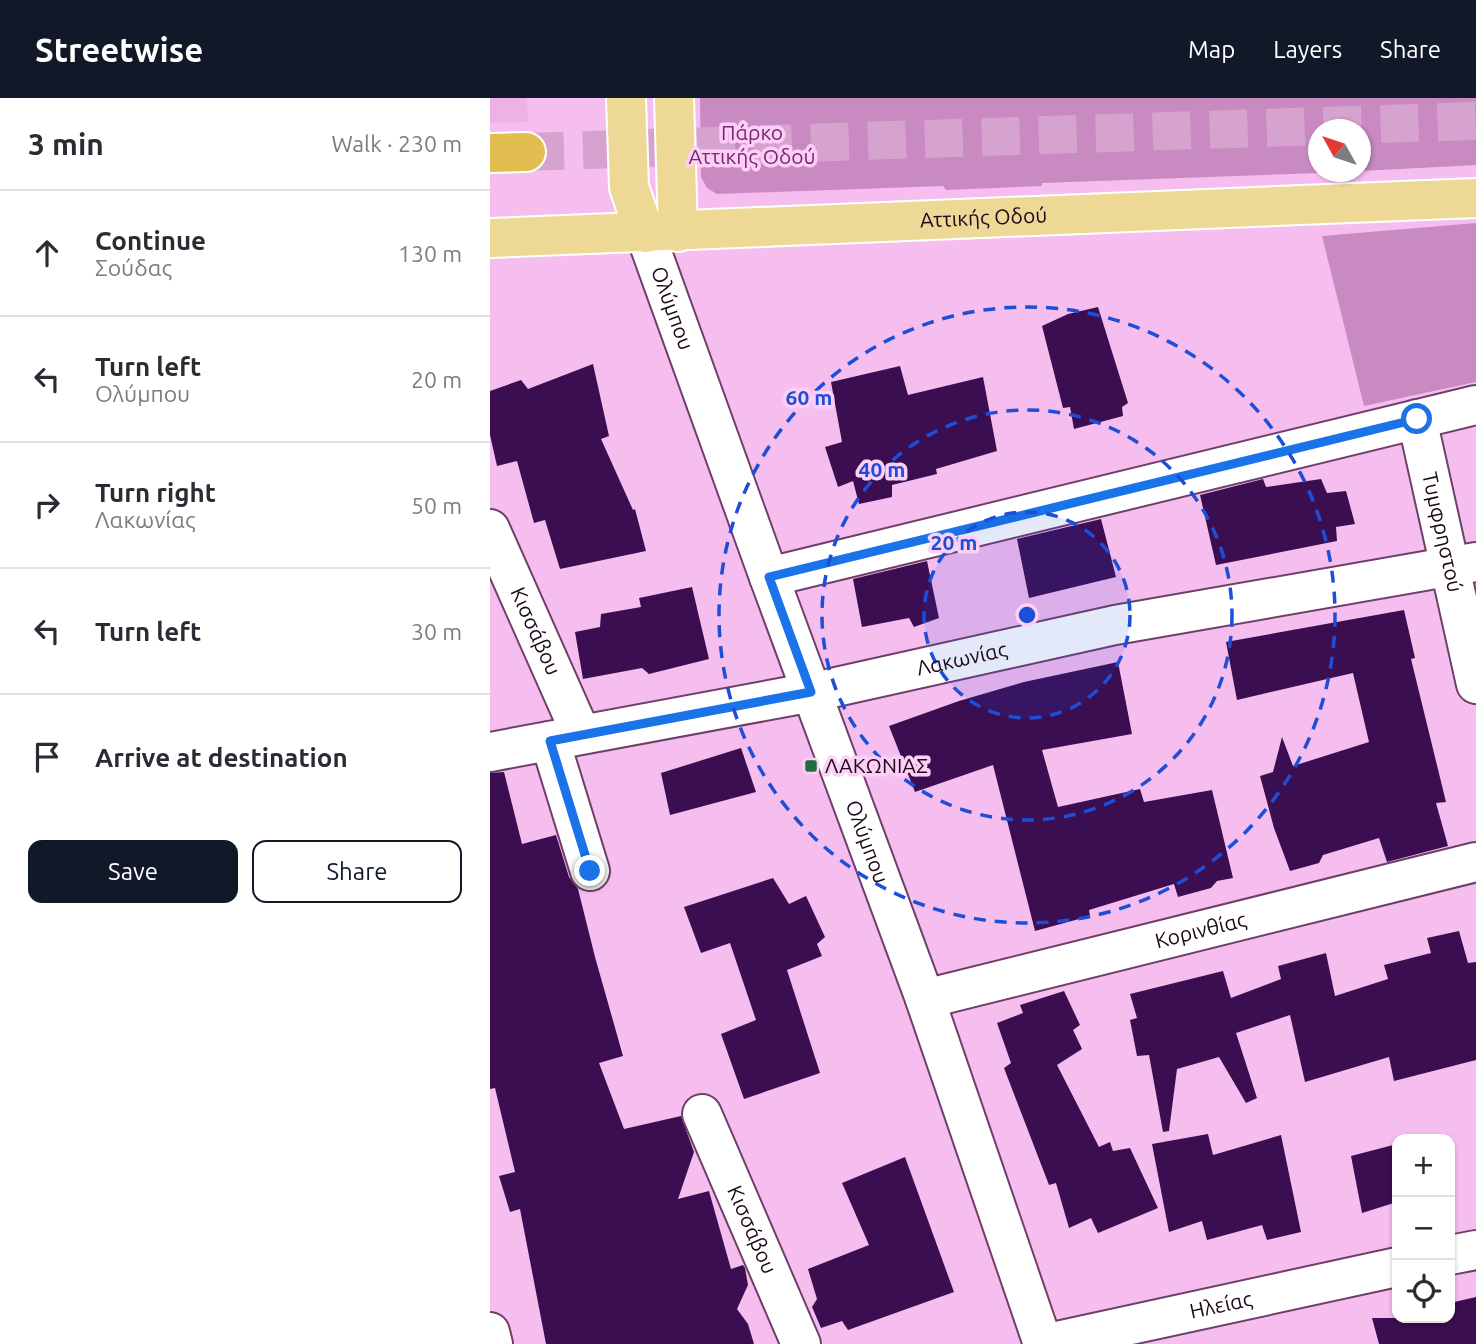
<!DOCTYPE html>
<html lang="en">
<head>
<meta charset="utf-8">
<style>
	:root { --surface:#fff; --page:#f2f2f3; --text:#2b2b33; --muted:#7c7c81; --line:#e1e1e2; --accent:#111827 }
	body { margin:0; font-family:Ubuntu,sans-serif; background:var(--page); color:var(--text) }
	.controls { position:absolute; right:21px; bottom:21px; display:grid; overflow:hidden; border-radius:14px; box-shadow:0 2px 5px #0004 }
	.controls button { width:63px; height:63px; display:grid; place-items:center; padding:0; border:0; border-bottom:2px solid var(--line); background:var(--surface); color:var(--text); font:35px sans-serif }
	.compass { position:absolute; left:818px; top:21px; width:63px; height:63px; border-radius:50%; background:var(--surface); box-shadow:0 2px 5px #0004; rotate:310deg }
	.stop { position:absolute; width:21px; height:21px; margin:-16px; border:5px solid #1a73e8; border-radius:50%; background:#fff }
	.stop.end { background:#1a73e8; border-color:#fff; box-shadow:0 2px 7px #0008 }
	.list { margin:0; padding:0; list-style:none }
	h2 { display:flex; justify-content:space-between; align-items:center; height:91px; margin:0; padding:0 28px; font-size:30px }
	h2 small { font-size:23px; font-weight:400; color:var(--muted) }
	.list li { display:grid; grid-template-columns:46px 1fr auto; gap:21px; align-items:center; box-sizing:border-box; height:126px; padding:0 28px; border-top:2px solid var(--line) }
	.list b { display:block; font-size:26px; white-space:nowrap }
	.list p { margin:0; font-size:23px; white-space:nowrap; color:var(--muted) }
	.list em { font-size:23px; font-style:normal; color:var(--muted) }
	.actions { display:flex; gap:14px; padding:21px 28px }
	.actions a { flex:1; padding:16px 0; border:2px solid var(--accent); border-radius:14px; text-align:center; font-size:24px; color:var(--accent) }
	.actions .main { background:var(--accent); color:#fff }
	.icon { flex:none; width:38px; height:38px; fill:none; stroke:currentColor; stroke-width:2; stroke-linecap:round; stroke-linejoin:round }
	.map { position:relative; flex:none; width:986px; height:1246px; overflow:hidden }
	header { display:flex; align-items:center; gap:42px; box-sizing:border-box; height:98px; padding:0 35px; background:var(--accent); color:#fff }
	header strong { font-size:33px }
	nav { display:flex; gap:38px; margin-inline-start:auto; font-size:24px }
	main { display:flex }
	aside { flex:1; background:var(--surface) }
	.map>svg:first-child { display:block }
</style>
</head>
<body>
<header>
<strong>Streetwise</strong>
<nav><a>Map</a><a>Layers</a><a>Share</a></nav>
</header>
<main>
<aside>
<h2>3 min<small>Walk · 230 m</small></h2>
<ul class="list">
<li><svg class="icon" aria-label="ahead" viewBox="0 0 24 24"><path d="M12 20V5M6 11l6-6 6 6"/></svg><div><b>Continue</b><p>Σούδας</p></div><em>130 m</em></li>
<li><svg class="icon" aria-label="left" viewBox="0 0 24 24"><path d="M17 20v-9H6M10 6l-5 5 5 5"/></svg><div><b>Turn left</b><p>Ολύμπου</p></div><em>20 m</em></li>
<li><svg class="icon" aria-label="right" viewBox="0 0 24 24"><path d="M7 20v-9h11M14 6l5 5-5 5"/></svg><div><b>Turn right</b><p>Λακωνίας</p></div><em>50 m</em></li>
<li><svg class="icon" aria-label="left" viewBox="0 0 24 24"><path d="M17 20v-9H6M10 6l-5 5 5 5"/></svg><div><b>Turn left</b></div><em>30 m</em></li>
<li><svg class="icon" aria-label="arrive" viewBox="0 0 24 24"><path d="M6 21V4h12l-3 4 3 4H6"/></svg><div><b>Arrive at destination</b></div></li>
</ul>
<div class="actions"><a class="main">Save</a><a>Share</a></div>
</aside>
<div class="map">
<svg width="986" height="1246" viewBox="0 0 986 1246">
	<rect width="100%" height="100%" fill="#f6beee"/>
	<path fill="#eeb1e5" d="M 0,0 L 37,0 L 38,24 L 0,25 Z"/>
	<path fill="#c98ac1" d="M 210,0 L 986,0 L 986,67 L 871,73 L 870,32 L 828,32 L 828,74 L 857,74 L 552,85 L 552,88 L 456,92 L 453,88 L 227,96 L 217,90 L 211,79 Z
		M 986,125 L 986,284 L 874,308 L 832,138 Z"/>
	<path fill="#3b0e52" d="M 608,209 L 638,305 L 632,309 L 633,318 L 584,331 L 580,309 L 573,310 L 552,228 L 578,216 Z
		M 103,266 L 119,338 L 111,341 L 143,412 L 145,411 L 156,453 L 70,471 L 55,422 L 44,425 L 27,363 L 7,368 L 0,337 L 0,293 L 31,282 L 38,291 Z
		M 410,268 L 418,297 L 493,279 L 507,353 L 446,371 L 447,376 L 402,387 L 402,399 L 369,406 L 363,383 L 348,389 L 335,349 L 352,344 L 341,284 Z
		M 773,381 L 776,389 L 831,381 L 837,395 L 856,393 L 865,426 L 846,429 L 847,443 L 726,467 L 710,397 Z
		M 611,421 L 626,479 L 539,500 L 527,441 Z
		M 437,463 L 449,520 L 424,529 L 419,520 L 372,529 L 363,481 Z
		M 202,489 L 219,561 L 159,576 L 152,570 L 93,581 L 85,534 L 110,529 L 111,516 L 151,509 L 149,500 Z
		M 914,512 L 925,560 L 921,561 L 956,704 L 946,705 L 958,748 L 897,764 L 889,740 L 833,757 L 829,765 L 800,773 L 784,730 L 770,678 L 783,674 L 792,639 L 803,668 L 879,644 L 863,575 L 747,602 L 736,544 Z
		M 628,564 L 642,636 L 552,652 L 568,709 L 650,691 L 654,704 L 722,692 L 743,780 L 727,783 L 721,790 L 688,799 L 684,786 L 599,812 L 600,818 L 545,833 L 503,667 L 425,694 L 399,628 L 469,603 L 534,584 Z
		M 251,650 L 266,694 L 180,717 L 171,675 Z
		M 14,674 L 32,746 L 66,737 L 79,779 L 88,791 L 105,859 L 133,958 L 109,965 L 134,1031 L 191,1018 L 204,1054 L 188,1101 L 219,1093 L 241,1171 L 253,1167 L 255,1170 L 258,1187 L 247,1211 L 258,1226 L 264,1246 L 56,1246 L 30,1111 L 20,1114 L 9,1078 L 25,1074 L 5,990 L 0,991 L 0,675 Z
		M 283,780 L 299,806 L 316,798 L 335,839 L 327,846 L 332,858 L 297,872 L 330,975 L 254,1001 L 231,936 L 266,922 L 240,845 L 211,855 L 194,809 Z
		M 969,833 L 978,865 L 986,864 L 986,962 L 904,983 L 899,959 L 815,984 L 800,917 L 746,935 L 767,1000 L 756,1005 L 729,959 L 687,971 L 679,1033 L 673,1034 L 659,957 L 647,958 L 640,922 L 647,920 L 640,896 L 733,873 L 741,900 L 791,881 L 788,868 L 836,855 L 845,898 L 898,881 L 894,867 L 941,855 L 937,840 Z
		M 574,893 L 590,927 L 583,932 L 592,951 L 567,967 L 609,1049 L 620,1044 L 623,1053 L 640,1050 L 668,1110 L 608,1135 L 601,1120 L 579,1130 L 566,1085 L 559,1087 L 514,970 L 521,965 L 507,925 L 533,915 L 530,907 Z
		M 718,1036 L 723,1057 L 791,1037 L 811,1134 L 777,1142 L 772,1127 L 717,1142 L 712,1123 L 679,1134 L 662,1046 Z
		M 907,1046 L 907,1104 L 872,1115 L 861,1058 Z
		M 415,1059 L 464,1194 L 358,1232 L 352,1223 L 331,1230 L 322,1209 L 327,1201 L 318,1171 L 379,1147 L 352,1085 Z
		M 986,1199 L 986,1246 L 889,1246 L 882,1220 L 960,1220 L 960,1205 Z"/>
	<g fill="none" stroke-linecap="round" stroke-linejoin="round">
		<path stroke="#d5a3ce" stroke-width="38" stroke-dasharray="38 19" stroke-linecap="butt" d="M 36,54 L 986,23"/>
		<defs>
			<g id="minor">
				<path id="s1" d="M 155,135 L 279,479 L 435,901 L 553,1246"/>
				<path id="s2" d="M 927,321 L 986,586"/>
				<path id="s3" d="M 0,431 L 91,636"/>
				<path d="M 279,479 L 986,307"/>
				<path d="M 60,643 L 100,773"/>
				<path id="s4" d="M 0,654 L 328,593 L 625,527 L 986,464"/>
				<path id="s5" d="M 435,901 L 986,764"/>
				<path id="s6" d="M 212,1016 L 311,1246"/>
				<path d="M 960,1157 L 986,1152"/>
				<path d="M 0,1234 L 3,1246"/>
				<path id="s7" d="M 553,1246 L 907,1169"/>
			</g>
			<g id="major">
				<path d="M 136,0 L 139,89 L 155,135"/>
				<path d="M 184,0 L 188,134"/>
				<path id="s8" d="M 0,140 L 986,100"/>
			</g>
			<path id="highway" d="M 0,55 L 36,54"/>
		</defs>
		<use href="#minor" stroke="#6f3f6a" stroke-width="42"/>
		<use href="#major" stroke="#fff" stroke-width="42"/>
		<use href="#highway" stroke="#fff" stroke-width="42"/>
		<use href="#minor" stroke="#fff" stroke-width="38"/>
		<use href="#major" stroke="#edd895" stroke-width="38"/>
		<use href="#highway" stroke="#e1be4f" stroke-width="38"/>
	</g>
	<g fill="none" stroke-linecap="round" stroke-linejoin="round">
		<path stroke="#1a73e8" stroke-width="9" d="M 100,773 L 60,643 L 321,594 L 279,479 L 927,321"/>
	</g>
	<circle cx="537" cy="517" r="103" fill="#1d4ed8" fill-opacity=".12"/>
	<g fill="none" stroke="#1d4ed8" stroke-width="3.5" stroke-dasharray="12 9">
		<circle cx="537" cy="517" r="103"/>
		<circle cx="537" cy="517" r="205"/>
		<circle cx="537" cy="517" r="308"/>
	</g>
	<rect fill="#216d3c" stroke="#fdcff6" stroke-width="2.5" x="314" y="661" width="14" height="14" rx="3.5"/>
	<g text-anchor="middle" stroke-width="7" stroke-linejoin="round" paint-order="stroke">
		<g font-size="21" fill="#7a2773" stroke="#fdcff6">
			<text x="262" y="42">Πάρκο<tspan x="262" dy="24">Αττικής Οδού</tspan></text>
		</g>
		<g font-size="21" fill="#1b0819" stroke="#fdcff6">
			<text dy="7" stroke="none"><textPath href="#s8" startOffset="494">Αττικής Οδού</textPath></text>
			<text dy="7" stroke="none"><textPath href="#s1" startOffset="80">Ολύμπου</textPath></text>
			<text dy="7" stroke="none"><textPath href="#s2" startOffset="116">Τυμφρηστού</textPath></text>
			<text dy="7" stroke="none"><textPath href="#s3" startOffset="112">Κισσάβου</textPath></text>
			<text dy="7" stroke="none"><textPath href="#s4" startOffset="481">Λακωνίας</textPath></text>
			<text dy="7" stroke="none"><textPath href="#s1" startOffset="648">Ολύμπου</textPath></text>
			<text dy="7" stroke="none"><textPath href="#s5" startOffset="284">Κορινθίας</textPath></text>
			<text dy="7" stroke="none"><textPath href="#s6" startOffset="126">Κισσάβου</textPath></text>
			<text dy="7" stroke="none"><textPath href="#s7" startOffset="182">Ηλείας</textPath></text>
		</g>
		<g font-size="21" fill="#1b0819" stroke="#fdcff6" text-anchor="start">
			<text x="335" y="675">ΛΑΚΩΝΙΑΣ</text>
		</g>
	</g>
	<circle cx="537" cy="517" r="10" fill="#1d4ed8" stroke="#fdcff6" stroke-width="3.5"/>
	<g font-size="21" text-anchor="middle" font-weight="bold" fill="#1d4ed8" stroke="#fdcff6" stroke-width="7" stroke-linejoin="round" paint-order="stroke">
		<text x="319" y="307">60 m</text>
		<text x="392" y="379">40 m</text>
		<text x="464" y="452">20 m</text>
	</g>
</svg>
<div class="controls">
<button>+</button>
<button>−</button>
<button><svg class="icon" aria-label="locate" viewBox="0 0 24 24"><circle cx="12" cy="12" r="6"/><path d="M12 2v4M12 18v4M2 12h4M18 12h4"/></svg></button>
</div>
<svg class="compass" viewBox="-18 -18 36 36"><path d="M0-13l5 13h-10z" fill="#e53935"/><path d="M0 13l5-13h-10z" fill="#7c7c81"/></svg>
<div class="stop" style="left:927px;top:321px"></div>
<div class="stop end" style="left:100px;top:773px"></div>
</div>
</main>
</body>
</html>
